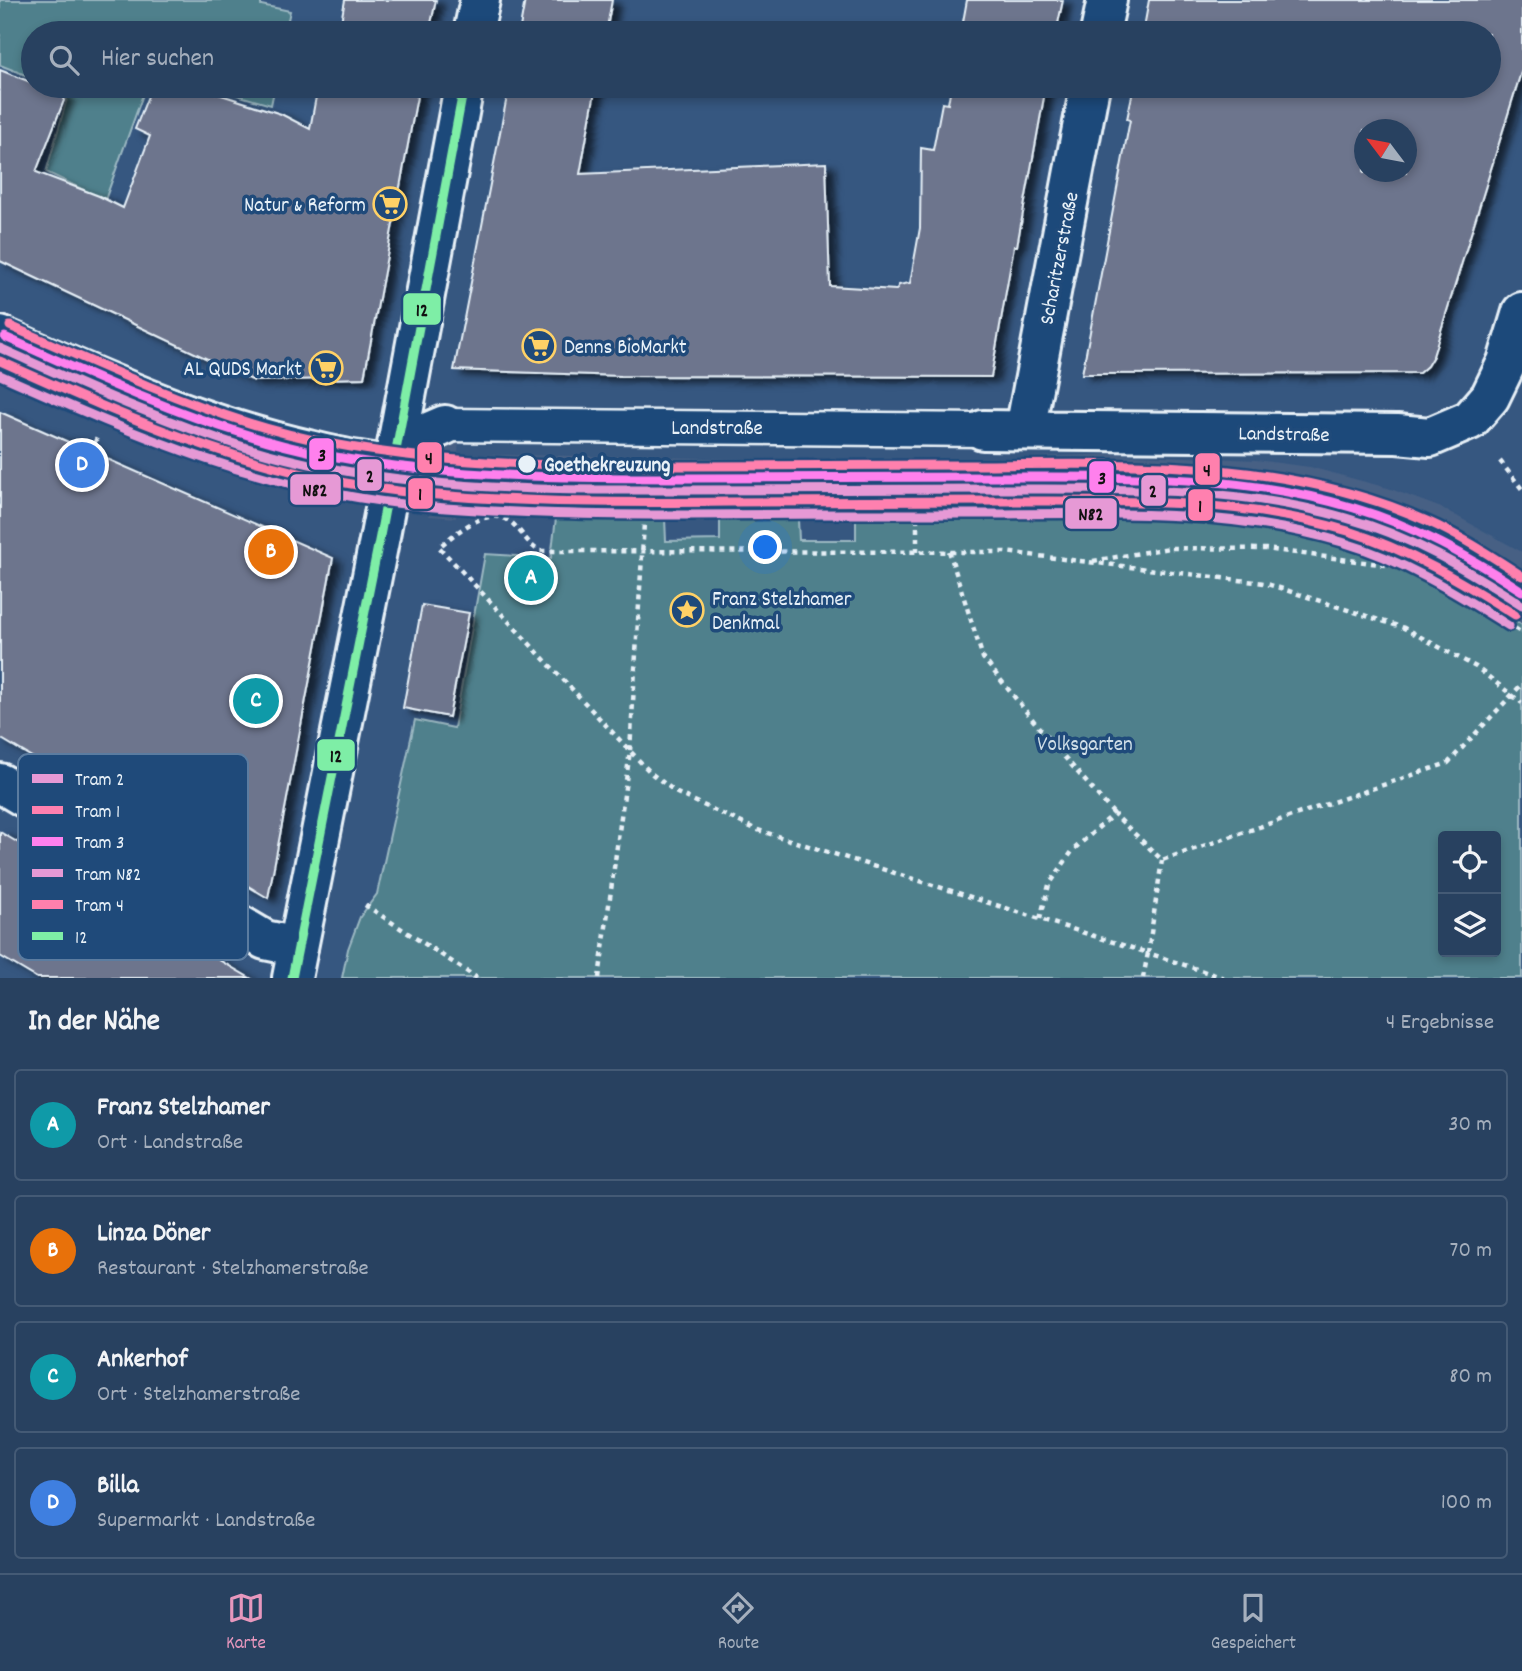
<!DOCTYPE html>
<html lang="de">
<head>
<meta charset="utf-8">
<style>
	:root { --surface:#284160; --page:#304866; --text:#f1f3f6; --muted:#a5afbd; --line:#445a75; --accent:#e797bd }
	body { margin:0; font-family:Dekko,sans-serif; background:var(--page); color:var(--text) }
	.controls { position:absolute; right:21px; bottom:21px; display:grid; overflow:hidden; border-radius:7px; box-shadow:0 4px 10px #0003 }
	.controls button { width:63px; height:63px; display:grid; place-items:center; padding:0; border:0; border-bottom:2px solid var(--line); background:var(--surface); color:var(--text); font:35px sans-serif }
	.compass { position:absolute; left:1354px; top:119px; width:63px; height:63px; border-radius:50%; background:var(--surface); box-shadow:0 4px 10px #0003; rotate:302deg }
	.you { position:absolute; left:766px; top:548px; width:24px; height:24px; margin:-18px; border:5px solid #fff; border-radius:50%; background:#1a73e8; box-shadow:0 0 0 10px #1a73e833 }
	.badge { display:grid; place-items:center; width:46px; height:46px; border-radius:50%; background:var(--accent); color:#fff; font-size:23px; font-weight:700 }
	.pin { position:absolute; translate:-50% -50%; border:4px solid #fff; box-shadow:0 2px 7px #0006 }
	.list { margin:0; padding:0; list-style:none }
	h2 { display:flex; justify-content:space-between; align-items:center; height:91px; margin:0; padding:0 28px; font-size:30px }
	h2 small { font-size:23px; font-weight:400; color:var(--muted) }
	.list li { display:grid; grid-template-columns:46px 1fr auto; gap:21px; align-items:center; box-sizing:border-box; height:112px; margin:0 14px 14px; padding:0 14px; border:2px solid var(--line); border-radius:7px }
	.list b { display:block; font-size:26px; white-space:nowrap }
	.list p { margin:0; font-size:23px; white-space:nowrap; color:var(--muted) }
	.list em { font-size:23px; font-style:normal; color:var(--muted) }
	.icon { flex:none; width:38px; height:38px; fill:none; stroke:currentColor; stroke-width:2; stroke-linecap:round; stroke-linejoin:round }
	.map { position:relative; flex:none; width:1522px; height:978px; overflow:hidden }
	.search { position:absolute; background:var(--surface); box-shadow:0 4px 10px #0003; left:21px; right:21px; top:21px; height:77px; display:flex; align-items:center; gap:18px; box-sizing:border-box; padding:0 24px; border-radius:38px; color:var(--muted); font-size:26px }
	.sheet { height:595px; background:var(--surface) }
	nav { display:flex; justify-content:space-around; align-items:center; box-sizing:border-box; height:98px; border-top:2px solid var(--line); background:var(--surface); font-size:19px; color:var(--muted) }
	nav a { display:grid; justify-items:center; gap:4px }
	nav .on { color:var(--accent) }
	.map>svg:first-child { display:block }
</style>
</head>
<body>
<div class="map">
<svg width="1522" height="978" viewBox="0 0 1522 978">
	<defs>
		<filter id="shadow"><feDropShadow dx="8" dy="4.5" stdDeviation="3.5" flood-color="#0009"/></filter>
	</defs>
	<rect width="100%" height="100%" fill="#365780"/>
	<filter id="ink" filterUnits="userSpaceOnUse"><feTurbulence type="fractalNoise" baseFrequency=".0143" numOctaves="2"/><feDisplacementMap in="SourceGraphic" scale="14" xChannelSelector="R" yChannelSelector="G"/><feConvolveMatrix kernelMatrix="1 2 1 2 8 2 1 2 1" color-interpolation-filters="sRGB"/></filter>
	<g filter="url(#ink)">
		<path fill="#466084" d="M 459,439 L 458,454 L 908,461 L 1116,454 L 1256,460 L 1310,467 L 1388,488 L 1444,509 L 1522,552 L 1522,625 L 1473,592 L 1415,560 L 1121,506 L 1000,507 L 908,498 L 458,494 L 456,518 L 429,516 L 436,440 Z"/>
		<path fill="#4f808c" stroke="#9cb8c2" stroke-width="2" fill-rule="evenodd" d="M 0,0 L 261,0 L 261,5 L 290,11 L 285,33 L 33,33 L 33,78 L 0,65 Z
			M 54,86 L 146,86 L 105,200 L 46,172 L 69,92 Z
			M 206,86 L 275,86 L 271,105 Z
			M 1121,506 C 1221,511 1326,515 1417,561 C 1454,580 1488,602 1522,625 L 1522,978 L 342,978 L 348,949 L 360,917 L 377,894 L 415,720 L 454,728 L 485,554 L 551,558 L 556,518 L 665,518 L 666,541 L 720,540 L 720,518 L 798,519 L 799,540 L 856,540 L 856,519 L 999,519 L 1000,507 ZM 1496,836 L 1496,952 L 1443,952 L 1443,836 Z"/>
		<path fill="#6d758d" stroke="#e8f1f8" stroke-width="2" fill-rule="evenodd" filter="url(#shadow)" d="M 345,0 L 436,0 L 429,33 L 339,33 Z
			M 525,0 L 612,0 L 606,33 L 519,33 Z
			M 967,0 L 1063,0 L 1056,33 L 961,33 Z
			M 1149,0 L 1522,0 L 1522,69 L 1433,356 L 1427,366 L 1419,373 L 1082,374 L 1130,120 L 1127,119 L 1134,86 L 1489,86 L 1489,33 L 1143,33 ZM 1364,130 L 1406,130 L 1406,172 L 1364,172 Z
			M 0,70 L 33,83 L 33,86 L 41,86 L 66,95 L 36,172 L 99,196 L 123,208 L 150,136 L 135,129 L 152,86 L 193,86 L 281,114 L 310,129 L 318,86 L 419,86 L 364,378 L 254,381 L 0,261 Z
			M 509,86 L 596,86 L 580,174 L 826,163 L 830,286 L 896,290 L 899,285 L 910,283 L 920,228 L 921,148 L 933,150 L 942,103 L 948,104 L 951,86 L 1046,86 L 1017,246 L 1014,246 L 991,377 L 621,376 L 454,370 Z
			M 0,412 L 333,558 L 268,898 L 0,738 Z
			M 422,605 L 469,613 L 449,717 L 403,708 Z
			M 0,832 L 88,884 L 250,978 L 37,978 L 0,956 Z"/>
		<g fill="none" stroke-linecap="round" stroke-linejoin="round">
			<defs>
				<path id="pedestrian" d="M 445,425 L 983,430"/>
				<path id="minor" d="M 1100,33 L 1107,0
					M 0,336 C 104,381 198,425 309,450 C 338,457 370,465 399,465 L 431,431 L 445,425
					M 983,430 L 1397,434 L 1430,437 L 1470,420 L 1490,397 L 1507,362 L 1522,312
					M 1025,430 L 1090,86
					M 0,783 L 265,940 L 298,947"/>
				<path id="tertiary" d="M 473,33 L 480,0
					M 292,978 L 380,536 L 464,86"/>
			</defs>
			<use href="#pedestrian" stroke="#e8f1f8" stroke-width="37"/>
			<use href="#minor" stroke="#e8f1f8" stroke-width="44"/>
			<use href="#tertiary" stroke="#e8f1f8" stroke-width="44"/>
			<path stroke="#e8f1f8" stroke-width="4.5" stroke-dasharray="5 5" stroke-linecap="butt" d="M 90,452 L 99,434
				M 1500,461 L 1522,489
				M 917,507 L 917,553
				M 949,551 L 983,658 L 1041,730 L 1114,814
				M 1093,561 L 1169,548 L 1266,549 L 1394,566 L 1429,578 L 1463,595 L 1522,633
				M 1162,860 L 1148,953 L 1224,978
				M 365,905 L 477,978
				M 1040,919 L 1049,885 L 1073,850 L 1114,814 L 1162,860 L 1448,763 L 1522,684
				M 599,978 L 630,751 L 645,507
				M 1143,978 L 1148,953 L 755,829 L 677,793 L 652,774 L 630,751 L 439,547 C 457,532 489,504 512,523 C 522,532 528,544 539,551 L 1005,552 L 1264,583 L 1404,628 L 1476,667 L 1522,703"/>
			<use href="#pedestrian" stroke="#1f4a7a" stroke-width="32"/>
			<use href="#minor" stroke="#1f4a7a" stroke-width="38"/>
			<use href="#tertiary" stroke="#1f4a7a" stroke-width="38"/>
			<defs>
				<path id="bus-1" d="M 292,978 L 380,536 L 464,86"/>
			</defs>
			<use href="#bus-1" stroke="#1f4a7a" stroke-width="14"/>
			<use href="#bus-1" stroke="#7eeea6" stroke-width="9"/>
			<defs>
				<path id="tram-1" d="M 0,348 C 79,383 158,420 241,446 C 299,464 358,475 418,481 C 505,491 592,490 678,490 C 786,490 894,489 1002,489 C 1117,489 1234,486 1346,518 C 1411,536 1466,569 1522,605"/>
				<path id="tram-2" d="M 0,361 C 143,425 267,480 425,494 C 526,503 628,503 730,502 C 819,502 908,501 997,501 C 1114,501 1234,497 1348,531 C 1409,550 1461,581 1515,615"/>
				<path id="tram-3" d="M 5,337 C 84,372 162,409 245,434 C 302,453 362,463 422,469 C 510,478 600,478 689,478 C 793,478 898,477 1003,477 C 1120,477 1240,473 1354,508 C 1415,526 1468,556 1522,591"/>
				<path id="tram-4" d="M 0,375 C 142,438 266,492 423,506 C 511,514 600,515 688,515 C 790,514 891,514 993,514 C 1110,513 1229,509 1342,542 C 1403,560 1455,592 1509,626"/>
				<path id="tram-5" d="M 10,326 C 88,360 167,397 249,423 C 306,441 366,451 425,457 C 511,466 597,466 683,466 C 777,465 871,465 965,465 C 1120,464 1282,456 1427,521 C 1461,536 1491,556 1522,576"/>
			</defs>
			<use href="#tram-1" stroke="#1f4a7a" stroke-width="14"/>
			<use href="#tram-2" stroke="#1f4a7a" stroke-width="14"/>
			<use href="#tram-3" stroke="#1f4a7a" stroke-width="14"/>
			<use href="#tram-4" stroke="#1f4a7a" stroke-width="14"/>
			<use href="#tram-5" stroke="#1f4a7a" stroke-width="14"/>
			<use href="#tram-1" stroke="#e699d5" stroke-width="9"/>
			<use href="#tram-2" stroke="#ff80af" stroke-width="9"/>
			<use href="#tram-3" stroke="#ff80ed" stroke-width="9"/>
			<use href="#tram-4" stroke="#e699d5" stroke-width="9"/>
			<use href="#tram-5" stroke="#ff80ad" stroke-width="9"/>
		</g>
	</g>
	<defs>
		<symbol id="supermarket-ring" viewBox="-11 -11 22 22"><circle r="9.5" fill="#1f4a7a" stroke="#ffd166" stroke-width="1.5"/><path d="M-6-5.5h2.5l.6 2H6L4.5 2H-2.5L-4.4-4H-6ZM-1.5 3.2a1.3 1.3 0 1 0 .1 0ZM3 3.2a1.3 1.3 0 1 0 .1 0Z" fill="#ffd166"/></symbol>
		<symbol id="sight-ring" viewBox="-11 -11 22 22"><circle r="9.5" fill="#1f4a7a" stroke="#ffd166" stroke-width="1.5"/><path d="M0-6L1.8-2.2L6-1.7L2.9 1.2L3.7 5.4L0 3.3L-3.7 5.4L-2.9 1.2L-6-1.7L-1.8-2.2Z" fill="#ffd166"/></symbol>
	</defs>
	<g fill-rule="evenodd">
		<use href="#supermarket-ring" x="371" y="185" width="38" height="38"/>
		<use href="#supermarket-ring" x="520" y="327" width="38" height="38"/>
		<use href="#supermarket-ring" x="307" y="349" width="38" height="38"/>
		<use href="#sight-ring" x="668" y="591" width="38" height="38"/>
	</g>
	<circle fill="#e8f1f8" stroke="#1f4a7a" stroke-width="2.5" cx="527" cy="464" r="10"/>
	<g text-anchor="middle" stroke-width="7" stroke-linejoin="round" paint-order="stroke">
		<g font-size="21" fill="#e8f1f8" stroke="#1f4a7a" text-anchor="end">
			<text x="366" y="211">Natur &amp; Reform</text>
			<text x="564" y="353" text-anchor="start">Denns BioMarkt</text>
			<text x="302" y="375">AL QUDS Markt</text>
			<text x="712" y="605" text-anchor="start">Franz Stelzhamer<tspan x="712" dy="24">Denkmal</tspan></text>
		</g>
		<g font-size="21" fill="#e8f1f8" stroke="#1f4a7a">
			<text transform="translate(1058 258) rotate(-79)" y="7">Scharitzerstraße</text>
			<text x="717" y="434">Landstraße</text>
			<text transform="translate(1284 433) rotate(1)" y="7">Landstraße</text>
		</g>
		<g font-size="21" font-weight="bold" fill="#e8f1f8" stroke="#1f4a7a" text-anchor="start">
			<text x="544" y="471">Goethekreuzung</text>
		</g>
		<g font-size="21" fill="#d1e0e8" stroke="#1f4a7a">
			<text x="1085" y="750">Volksgarten</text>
		</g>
	</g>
	<rect x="18" y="754" width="230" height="206" rx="10" fill="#1f4a7a" stroke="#5b7ca0" stroke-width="2"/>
	<rect x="32" y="774" width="31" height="9" fill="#e699d5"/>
	<rect x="32" y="806" width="31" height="8" fill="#ff80af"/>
	<rect x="32" y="837" width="31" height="9" fill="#ff80ed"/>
	<rect x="32" y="869" width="31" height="8" fill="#e699d5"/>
	<rect x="32" y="900" width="31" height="9" fill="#ff80ad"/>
	<rect x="32" y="932" width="31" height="8" fill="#7eeea6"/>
	<g font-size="19" fill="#e8f1f8">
		<text x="75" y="785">Tram 2</text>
		<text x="75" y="817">Tram 1</text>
		<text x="75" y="848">Tram 3</text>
		<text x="75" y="880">Tram N82</text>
		<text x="75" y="911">Tram 4</text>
		<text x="75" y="943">12</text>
	</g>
	<g stroke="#1f4a7a" stroke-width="2.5">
		<rect x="402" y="292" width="40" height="34" rx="7" fill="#7eeea6"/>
		<rect x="308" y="437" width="27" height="34" rx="7" fill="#ff80ed"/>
		<rect x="416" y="441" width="27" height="33" rx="7" fill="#ff80ad"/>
		<rect x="1194" y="452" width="27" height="34" rx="7" fill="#ff80ad"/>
		<rect x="356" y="458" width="27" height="34" rx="7" fill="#e699d5"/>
		<rect x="1088" y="460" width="27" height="34" rx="7" fill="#ff80ed"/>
		<rect x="289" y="473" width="53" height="33" rx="7" fill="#e699d5"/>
		<rect x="1140" y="474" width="27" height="33" rx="7" fill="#e699d5"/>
		<rect x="407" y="477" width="27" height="33" rx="7" fill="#ff80af"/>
		<rect x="1187" y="488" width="27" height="34" rx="7" fill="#ff80af"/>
		<rect x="1064" y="497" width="54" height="33" rx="7" fill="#e699d5"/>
		<rect x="316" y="738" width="40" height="34" rx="7" fill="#7eeea6"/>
	</g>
	<g font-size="19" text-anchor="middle" font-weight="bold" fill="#111">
		<text x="422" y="316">12</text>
		<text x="322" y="461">3</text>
		<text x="429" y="464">4</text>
		<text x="1207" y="476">4</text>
		<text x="370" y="482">2</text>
		<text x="1102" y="484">3</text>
		<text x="315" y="496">N82</text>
		<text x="1153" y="497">2</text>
		<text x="420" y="500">1</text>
		<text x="1200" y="512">1</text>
		<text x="1091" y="520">N82</text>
		<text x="336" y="762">12</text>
	</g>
</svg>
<div class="controls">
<button><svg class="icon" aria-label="locate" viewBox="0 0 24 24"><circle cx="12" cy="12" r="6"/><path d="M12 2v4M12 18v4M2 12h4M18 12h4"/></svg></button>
<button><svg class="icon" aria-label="layers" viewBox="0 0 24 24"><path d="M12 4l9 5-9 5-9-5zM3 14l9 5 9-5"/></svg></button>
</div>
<svg class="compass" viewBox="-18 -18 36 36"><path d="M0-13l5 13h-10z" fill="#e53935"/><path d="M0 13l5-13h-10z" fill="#a5afbd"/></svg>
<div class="you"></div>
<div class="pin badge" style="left:531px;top:578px;background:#0f9aa8">A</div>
<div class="pin badge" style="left:271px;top:552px;background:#e8710a">B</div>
<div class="pin badge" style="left:256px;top:701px;background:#0f9aa8">C</div>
<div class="pin badge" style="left:82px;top:465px;background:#3f7fe0">D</div>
<div class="search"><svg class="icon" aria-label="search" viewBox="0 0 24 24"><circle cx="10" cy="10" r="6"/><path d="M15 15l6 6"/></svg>Hier suchen</div>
</div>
<section class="sheet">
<h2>In der Nähe<small>4 Ergebnisse</small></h2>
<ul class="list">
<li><span class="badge" style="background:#0f9aa8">A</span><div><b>Franz Stelzhamer</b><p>Ort · Landstraße</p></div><em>30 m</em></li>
<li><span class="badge" style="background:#e8710a">B</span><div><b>Linza Döner</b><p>Restaurant · Stelzhamerstraße</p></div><em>70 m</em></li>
<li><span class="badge" style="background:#0f9aa8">C</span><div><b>Ankerhof</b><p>Ort · Stelzhamerstraße</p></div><em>80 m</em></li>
<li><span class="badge" style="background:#3f7fe0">D</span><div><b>Billa</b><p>Supermarkt · Landstraße</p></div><em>100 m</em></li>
</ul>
</section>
<nav>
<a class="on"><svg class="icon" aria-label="map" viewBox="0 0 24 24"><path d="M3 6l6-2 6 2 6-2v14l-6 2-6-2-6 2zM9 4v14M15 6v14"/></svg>Karte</a>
<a><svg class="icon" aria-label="directions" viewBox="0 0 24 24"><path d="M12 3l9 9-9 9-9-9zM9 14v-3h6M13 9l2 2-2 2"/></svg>Route</a>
<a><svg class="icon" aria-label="saved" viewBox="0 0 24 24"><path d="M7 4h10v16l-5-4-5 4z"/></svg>Gespeichert</a>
</nav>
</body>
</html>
